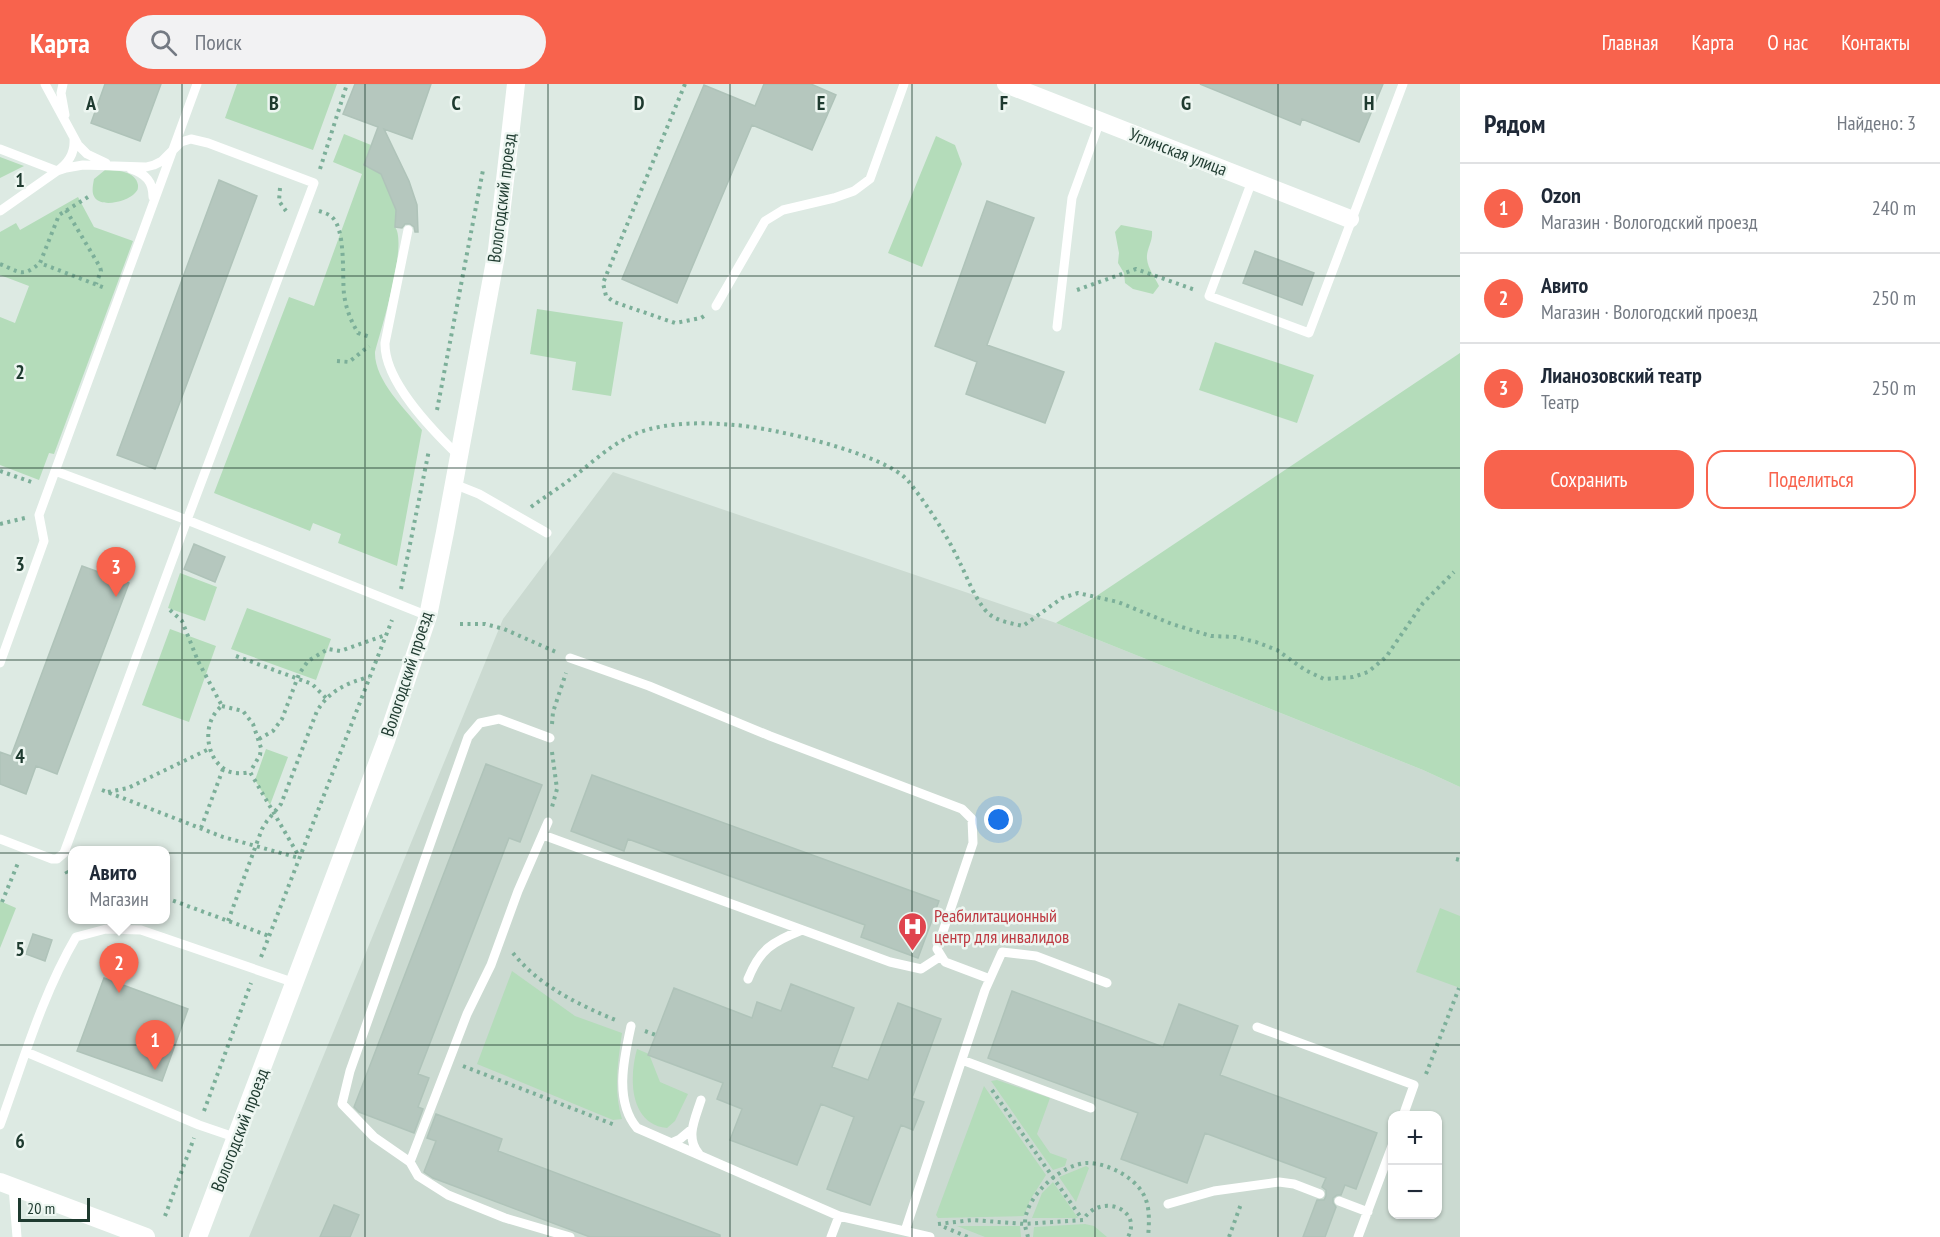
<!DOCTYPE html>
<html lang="ru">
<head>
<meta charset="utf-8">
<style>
	:root { --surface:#fff; --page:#f2f2f3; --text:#1f2937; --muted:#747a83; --line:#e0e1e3; --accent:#f8634d }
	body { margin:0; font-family:"PT Sans Narrow",sans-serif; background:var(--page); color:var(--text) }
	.controls { position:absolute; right:18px; bottom:18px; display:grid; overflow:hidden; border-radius:12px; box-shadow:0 2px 4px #0004 }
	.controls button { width:54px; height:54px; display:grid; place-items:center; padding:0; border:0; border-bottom:2px solid var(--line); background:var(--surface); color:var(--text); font:30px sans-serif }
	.scale { position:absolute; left:18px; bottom:15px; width:72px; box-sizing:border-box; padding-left:6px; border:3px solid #1e3a2f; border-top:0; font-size:16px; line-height:21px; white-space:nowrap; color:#1e3a2f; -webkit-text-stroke:4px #edf6f1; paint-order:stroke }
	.you { position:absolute; left:999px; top:736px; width:21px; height:21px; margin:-15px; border:4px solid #fff; border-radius:50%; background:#1a73e8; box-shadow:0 0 0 9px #1a73e833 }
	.badge { display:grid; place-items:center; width:39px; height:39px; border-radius:50%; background:var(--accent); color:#fff; font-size:20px; font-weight:700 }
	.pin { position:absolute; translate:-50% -50px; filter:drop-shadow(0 2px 3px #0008) }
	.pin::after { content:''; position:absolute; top:32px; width:21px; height:18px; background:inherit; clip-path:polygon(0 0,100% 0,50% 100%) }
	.popup { position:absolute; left:68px; top:762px; width:102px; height:78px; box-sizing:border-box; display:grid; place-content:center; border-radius:12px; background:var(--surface); filter:drop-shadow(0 2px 4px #0005); font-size:20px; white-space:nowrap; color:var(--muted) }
	.popup b { font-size:22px; color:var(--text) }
	.popup::after { content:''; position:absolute; left:50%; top:100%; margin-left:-12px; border:12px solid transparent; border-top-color:var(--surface) }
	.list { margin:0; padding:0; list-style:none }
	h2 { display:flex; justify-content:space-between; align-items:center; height:78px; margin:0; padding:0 24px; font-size:26px }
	h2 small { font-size:20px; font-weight:400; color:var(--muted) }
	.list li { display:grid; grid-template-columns:39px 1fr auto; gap:18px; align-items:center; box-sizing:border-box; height:90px; padding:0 24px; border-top:2px solid var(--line) }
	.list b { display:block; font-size:22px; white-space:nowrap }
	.list p { margin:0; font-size:20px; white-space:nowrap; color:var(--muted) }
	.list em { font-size:20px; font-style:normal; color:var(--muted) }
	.actions { display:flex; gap:12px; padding:18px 24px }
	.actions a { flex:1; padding:14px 0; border:2px solid var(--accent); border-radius:18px; text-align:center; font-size:21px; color:var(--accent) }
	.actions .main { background:var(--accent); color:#fff }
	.icon { flex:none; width:33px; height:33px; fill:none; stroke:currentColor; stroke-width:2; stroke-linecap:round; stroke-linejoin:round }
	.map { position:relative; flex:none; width:1460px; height:1153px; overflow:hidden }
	header { display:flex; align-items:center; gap:36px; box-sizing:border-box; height:84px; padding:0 30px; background:var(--accent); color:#fff }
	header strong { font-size:28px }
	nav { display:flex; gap:33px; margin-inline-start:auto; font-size:21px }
	.search { width:420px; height:54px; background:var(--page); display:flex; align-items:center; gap:15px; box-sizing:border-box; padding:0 21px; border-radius:33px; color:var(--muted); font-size:22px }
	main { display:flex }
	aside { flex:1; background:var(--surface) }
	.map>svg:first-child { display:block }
</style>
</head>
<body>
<header>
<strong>Карта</strong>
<div class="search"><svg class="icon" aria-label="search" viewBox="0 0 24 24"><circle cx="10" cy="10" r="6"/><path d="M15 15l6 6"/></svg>Поиск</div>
<nav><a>Главная</a><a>Карта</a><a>О нас</a><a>Контакты</a></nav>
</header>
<main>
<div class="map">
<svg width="1460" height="1153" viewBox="0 0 1460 1153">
	<rect width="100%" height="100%" fill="#ddeae3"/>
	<path fill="#cbdad1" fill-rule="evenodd" d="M 613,388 L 1056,539 L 1423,686 L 1460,703 L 1460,1153 L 249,1153 L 503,535 ZM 1392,1032 L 1438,1032 L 1438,1130 L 1392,1130 Z"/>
	<path fill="#b4dcba" d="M 237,0 L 337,0 L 313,66 L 225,34 Z
		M 344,50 L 371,61 L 364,81 L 381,90 L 396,126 L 395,143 C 408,160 381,245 375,268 C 374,296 405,325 422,346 L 397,482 L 338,459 L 341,450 L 313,439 L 310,447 L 214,409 L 289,213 L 314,222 L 362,90 L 333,78 Z
		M 936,52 L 955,61 L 962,80 L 922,183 L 888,169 Z
		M 0,73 L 24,82 L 0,94 Z
		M 105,86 C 116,86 136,87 138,101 C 138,105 138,106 135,109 C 128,117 103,124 95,114 C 91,109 93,101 94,95 Z
		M 78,113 L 94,143 L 133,157 L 54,370 L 49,369 L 39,396 L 0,381 L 0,233 L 15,239 L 29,202 L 0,191 L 0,148 L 16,139 L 20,146 Z
		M 1121,141 L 1152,147 C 1153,158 1146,165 1147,175 C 1148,185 1155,193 1159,202 L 1153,210 L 1133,205 L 1125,199 L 1124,189 L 1118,179 L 1119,169 L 1115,148 Z
		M 537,225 L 623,238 L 611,312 L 572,306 L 576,278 L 530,270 Z
		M 1215,258 L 1314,291 L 1297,339 L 1199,306 Z
		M 1460,269 L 1460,703 L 1423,686 L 1056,539 Z
		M 180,489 L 217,503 L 205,537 L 168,524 Z
		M 247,524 L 331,555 L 316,596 L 231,565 Z
		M 170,545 L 216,562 L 189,638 L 142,621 Z
		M 266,665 L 288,673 L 270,721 L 255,696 Z
		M 0,817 L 16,824 L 0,864 Z
		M 1440,824 L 1460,832 L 1460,904 L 1416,888 Z
		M 512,887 L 575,932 L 622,949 C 618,977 613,1007 622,1035 L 613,1036 L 477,980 Z
		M 637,965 L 649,970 L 660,998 L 688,1010 L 675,1037 L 667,1044 C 629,1040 629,993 637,965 Z
		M 997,996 L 1050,1014 L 1037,1050 L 1050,1069 L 1067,1075 L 1065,1082 L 1053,1086 L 991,997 Z
		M 984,1002 L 1046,1091 L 1030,1116 L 1024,1132 L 938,1134 L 936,1131 Z
		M 1086,1082 L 1089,1084 L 1076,1118 L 1059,1093 Z
		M 1053,1098 L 1078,1134 L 1032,1134 L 1042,1109 Z
		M 1085,1140 L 1094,1142 L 1107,1153 L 1033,1153 L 1034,1143 Z
		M 957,1142 L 1020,1142 L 1021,1153 L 985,1153 Z"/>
	<path fill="#b5c7be" stroke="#afc3b9" stroke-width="1.5" d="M 105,0 L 161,0 L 140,57 L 91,39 Z
		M 355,0 L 431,0 L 412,55 L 384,45 L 409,97 L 417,121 L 418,148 L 415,148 L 414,143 L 410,140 L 405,140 L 402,144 L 395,143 L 396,126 L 381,90 L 364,81 L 378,43 L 343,30 Z
		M 764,0 L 811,0 L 836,11 L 812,66 L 752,41 L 677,219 L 622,195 L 704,1 L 755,22 Z
		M 1200,0 L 1383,0 L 1359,58 L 1302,35 L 1300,41 Z
		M 219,96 L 257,112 L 155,385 L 117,371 Z
		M 987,117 L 1034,134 L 987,261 L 1064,288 L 1045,339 L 966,310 L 977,278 L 935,262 Z
		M 1255,167 L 1314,189 L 1302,221 L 1243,199 Z
		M 194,460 L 225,473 L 215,498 L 184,485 Z
		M 82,482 L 129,499 L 57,690 L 36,682 L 26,710 L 0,700 L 0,668 L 11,672 Z
		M 486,680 L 542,701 L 520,758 L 509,754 L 418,990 L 429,994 L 418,1023 L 423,1025 L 414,1049 L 359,1028 L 354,1023 Z
		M 592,691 L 939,817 L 918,874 L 861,853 L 865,841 L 628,755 L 624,767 L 571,747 Z
		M 33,850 L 52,856 L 45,877 L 26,870 Z
		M 104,894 L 188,925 L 162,997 L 77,967 Z
		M 791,900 L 854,924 L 832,983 L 868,996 L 898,919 L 941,935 L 912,1014 L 924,1018 L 913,1046 L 901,1041 L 870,1121 L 827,1105 L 854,1033 L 821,1020 L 797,1081 L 730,1056 L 742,1025 L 717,1015 L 723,999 L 648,971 L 674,904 L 752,934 L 757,918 L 781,927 Z
		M 1012,907 L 1163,963 L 1179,920 L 1238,942 L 1220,991 L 1377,1049 L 1356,1105 L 1345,1101 L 1341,1111 L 1337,1111 L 1333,1114 L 1333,1119 L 1336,1123 L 1325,1153 L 1303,1153 L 1317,1116 L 1324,1116 L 1326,1112 L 1326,1106 L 1322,1103 L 1326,1094 L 1205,1049 L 1187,1099 L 1121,1075 L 1138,1029 L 988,974 Z
		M 436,1030 L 502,1055 L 498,1067 L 720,1151 L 720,1153 L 590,1153 L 433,1094 L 424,1088 L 436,1057 L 427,1054 Z
		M 334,1121 L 359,1131 L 350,1153 L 320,1153 Z"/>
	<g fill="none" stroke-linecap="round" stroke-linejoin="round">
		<path stroke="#7caf99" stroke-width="4" stroke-dasharray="3 4.5" stroke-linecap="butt" d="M 685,0 L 603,199 L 606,212 L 614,218 L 675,239 L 701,234 L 704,232
			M 320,85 L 347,0
			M 280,104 L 279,117 L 286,127
			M 88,113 L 59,131 L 40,179 L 105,204
			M 66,126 L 100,183 L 101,187 L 96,200
			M 319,127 C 322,128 329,130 332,133 C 346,146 342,191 344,210 C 346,225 351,237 358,249 L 370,253
			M 0,180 C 20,188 22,194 40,179
			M 1077,206 L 1136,185 L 1195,206
			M 337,277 L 349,278 L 369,262
			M 437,326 L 483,86
			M 0,387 L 34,399
			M 531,423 C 543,414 556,406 568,397 C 590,381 609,361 635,350 C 664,338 703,338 734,341 C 770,343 888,370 909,398 C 928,422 947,451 960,479 C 968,495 974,513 986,527 C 995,537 1010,539 1023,542 L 1062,514 L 1078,509 L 1118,518 L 1172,540 L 1211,552 L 1235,553 L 1256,558 L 1277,566 L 1305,586 L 1324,595 L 1353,593 L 1368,588 L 1386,573 L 1423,519 L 1454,488
			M 0,440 L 25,434
			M 401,505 L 429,366
			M 170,526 L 182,537 L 198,577 L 222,622 C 203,636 204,670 223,684 C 230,690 242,690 250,688 L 300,774
			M 460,540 L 485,540 L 504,545 L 556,568
			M 236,572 L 312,600 L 326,614
			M 222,622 L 243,627 L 253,640 L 261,664 L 260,671 L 250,688
			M 552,640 L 553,628 L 566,589
			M 259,655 L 273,647 L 282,635 L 299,590 L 308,577 L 328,565 L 340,567 L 386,551
			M 552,668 L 557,705 L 552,723
			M 102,706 L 223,753 L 299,774
			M 108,708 L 128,704 L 211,664
			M 201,744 L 223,685
			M 1456,775 L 1460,776
			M 66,787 L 72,798
			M 166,814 L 269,852
			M 2,818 L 18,779
			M 228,837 L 262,745 L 267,737 L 281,720 L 317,627 C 330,606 347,599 369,593
			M 513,869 C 539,902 579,921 618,937
			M 261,873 L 392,536
			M 645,947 L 656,951
			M 463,982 L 615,1041
			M 1426,990 L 1459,904
			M 992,1006 L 1082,1135
			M 204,1027 L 251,899
			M 165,1132 L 194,1054
			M 938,1140 L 972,1136 L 1025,1140 L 1083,1136 C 1099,1109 1143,1124 1128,1153
			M 944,1143 L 968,1153
			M 1028,1153 C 1027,1149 1025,1144 1025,1139 C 1025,1113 1061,1080 1087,1079 C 1109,1079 1139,1095 1146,1116 C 1150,1127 1149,1142 1148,1153
			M 1229,1153 L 1241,1120"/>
		<path stroke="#fff" stroke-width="9" d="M 45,0 L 78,61 L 87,70 L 106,79
			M 63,0 L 61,9 L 65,31
			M 0,65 L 57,87 C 69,79 75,69 74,55
			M 131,85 C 146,90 153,98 153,113
			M 1252,97 L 1209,212 L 1309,249 L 1403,0
			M 0,127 L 57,87 L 66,84 L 83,81 L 146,83 L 154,81 L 162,77 L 181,58 L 191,55 L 208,59 L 314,99 L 187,436 L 64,769 L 57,775 L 52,775 L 0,755
			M 408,146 L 385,259 C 384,297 432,346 459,372
			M 716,222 L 765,137 L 783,126 L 834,114 L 854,107 L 870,95 L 904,0
			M 1057,243 L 1072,114 L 1100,37
			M 55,387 L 187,436 L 428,532
			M 454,400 L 479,410 L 547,449
			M 570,574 L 649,602 L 770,652 L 962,725 L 972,735 L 973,759 L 937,865 L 945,878 L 990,895
			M 0,579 L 44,457 L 39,431 L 197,0
			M 550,654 L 499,635 L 480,639 L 468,653 L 350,987 L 342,1020 L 374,1053 L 410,1078 L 418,1092 L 448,1111 L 505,1134 L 570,1153
			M 543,751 L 890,878 L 921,885 L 941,872
			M 748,895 C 760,865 772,858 802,846
			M 631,942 C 624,974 614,1017 637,1044 L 839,1132
			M 1257,943 L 1414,1001 L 1403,1032
			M 26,968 L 199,1041 L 237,1054
			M 962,976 L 1091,1024
			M 0,1041 C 23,978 42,911 76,853 L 106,845 L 141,846 L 295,899
			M 671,1059 L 680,1055 L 692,1045
			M 699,1070 C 685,1054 695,1035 701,1016
			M 410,1078 L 467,930 L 491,881 L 518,807 L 548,738
			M 13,1103 L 17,1153
			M 1339,1117 L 1368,1128
			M 1168,1120 L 1214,1107 L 1279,1098 L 1294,1100 L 1320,1110
			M 905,1147 L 985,906 L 1002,868 L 1036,872 L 1107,899
			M 831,1153 L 839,1132 L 930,1153
			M 1358,1153 L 1392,1062"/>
		<path stroke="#fff" stroke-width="18" d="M 1006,0 L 1350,135
			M 198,1153 L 387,654 L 428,532 L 445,448 L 497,166 L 516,0"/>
		<path stroke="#fff" stroke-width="18" d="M 0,1098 L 146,1153"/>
	</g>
	<path fill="none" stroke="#1e3a2f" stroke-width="1.5" stroke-opacity="0.55" d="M 182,0 L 182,1153M 365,0 L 365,1153M 548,0 L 548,1153M 730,0 L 730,1153M 912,0 L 912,1153M 1095,0 L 1095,1153M 1278,0 L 1278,1153M 0,192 L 1460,192M 0,384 L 1460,384M 0,576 L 1460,576M 0,769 L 1460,769M 0,961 L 1460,961"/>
	<defs>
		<symbol id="hospital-pin" viewBox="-11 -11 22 30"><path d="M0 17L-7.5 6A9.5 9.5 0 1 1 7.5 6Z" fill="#e0444e" stroke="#edf6f1"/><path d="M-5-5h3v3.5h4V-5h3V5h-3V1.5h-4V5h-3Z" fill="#fff"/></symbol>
	</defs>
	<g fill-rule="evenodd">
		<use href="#hospital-pin" x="896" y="826" width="33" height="45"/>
	</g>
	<g text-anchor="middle" stroke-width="5" stroke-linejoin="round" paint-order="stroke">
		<g font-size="18" fill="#1e3a2f" stroke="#edf6f1">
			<text transform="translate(1178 68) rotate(21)" y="6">Угличская улица</text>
			<text transform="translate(502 114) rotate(-83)" y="6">Вологодский проезд</text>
			<text transform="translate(407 590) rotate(-72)" y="6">Вологодский проезд</text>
			<text transform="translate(240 1046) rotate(-69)" y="6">Вологодский проезд</text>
		</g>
		<g font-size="18" fill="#be3a42" stroke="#edf6f1" text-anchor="start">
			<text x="934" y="838">Реабилитационный<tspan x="934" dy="21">центр для инвалидов</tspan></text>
		</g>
	</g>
	<g font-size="20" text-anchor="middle" font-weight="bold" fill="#1e3a2f" stroke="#edf6f1" stroke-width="5" stroke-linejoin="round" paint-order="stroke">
		<text x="91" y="26">A</text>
		<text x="274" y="26">B</text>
		<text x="456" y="26">C</text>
		<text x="639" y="26">D</text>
		<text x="821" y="26">E</text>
		<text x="1004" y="26">F</text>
		<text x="1186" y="26">G</text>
		<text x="1369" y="26">H</text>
		<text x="20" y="103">1</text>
		<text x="20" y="295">2</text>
		<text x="20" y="487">3</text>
		<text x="20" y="679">4</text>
		<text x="20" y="872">5</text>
		<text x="20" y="1064">6</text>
	</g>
</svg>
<div class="controls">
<button>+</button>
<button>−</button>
</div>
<div class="scale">20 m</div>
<div class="you"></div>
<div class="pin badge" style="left:155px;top:986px">1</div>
<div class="pin badge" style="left:119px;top:909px">2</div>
<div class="popup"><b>Авито</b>Магазин</div>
<div class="pin badge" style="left:116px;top:513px">3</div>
</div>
<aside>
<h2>Рядом<small>Найдено: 3</small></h2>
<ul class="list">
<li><span class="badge">1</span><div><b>Ozon</b><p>Магазин · Вологодский проезд</p></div><em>240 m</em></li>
<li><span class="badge">2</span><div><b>Авито</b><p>Магазин · Вологодский проезд</p></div><em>250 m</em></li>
<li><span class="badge">3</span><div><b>Лианозовский театр</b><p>Театр</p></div><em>250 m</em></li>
</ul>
<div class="actions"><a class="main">Сохранить</a><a>Поделиться</a></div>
</aside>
</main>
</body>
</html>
